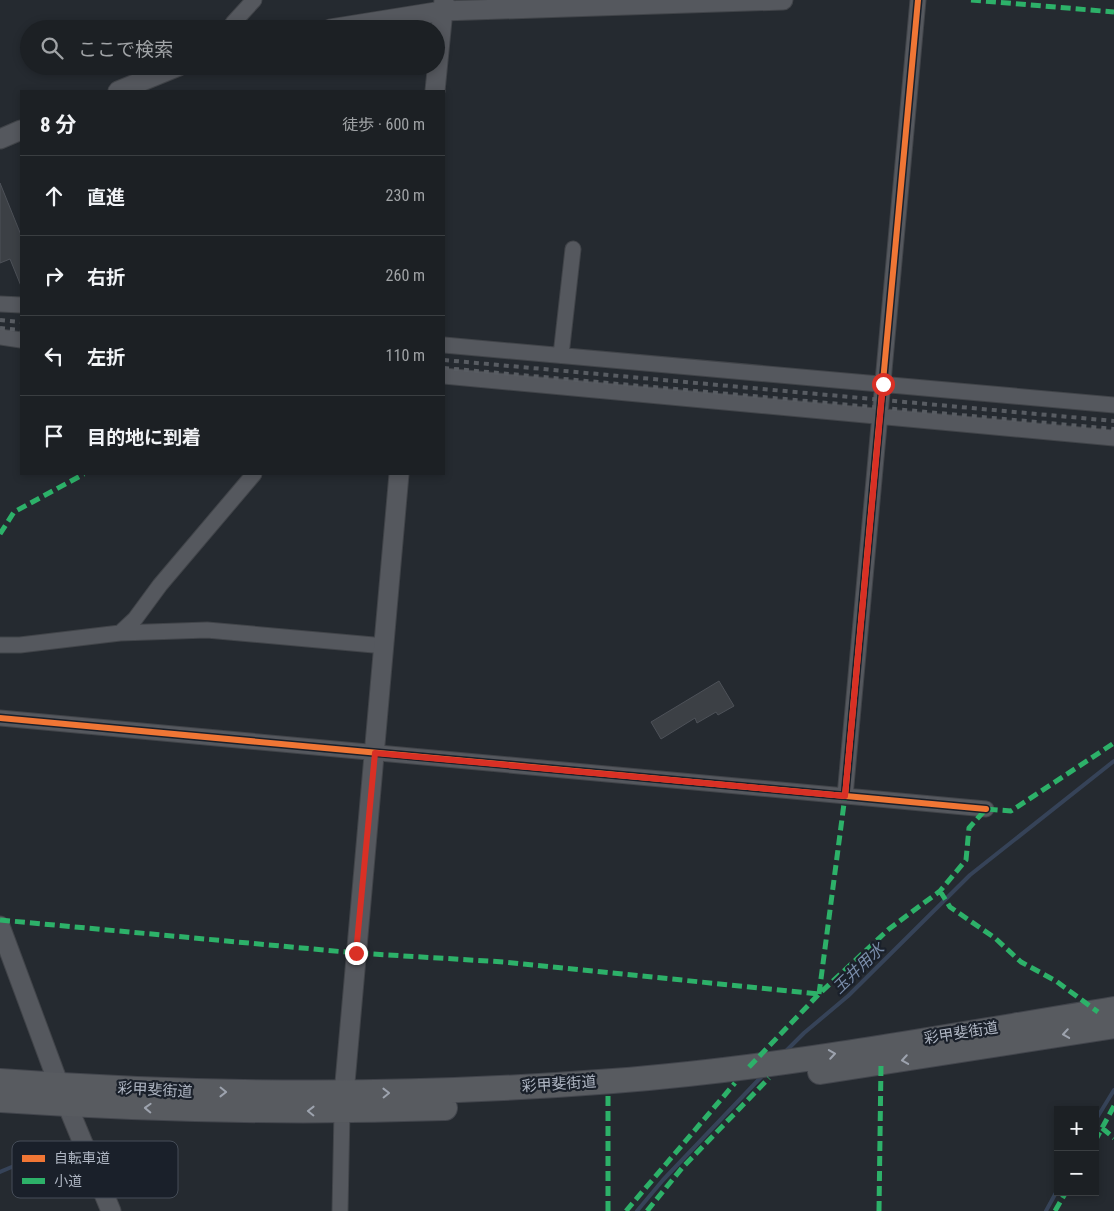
<!DOCTYPE html>
<html lang="ja">
<head>
<meta charset="utf-8">
<style>
	:root { --surface:#1c2024; --page:#292d31; --text:#f1f3f6; --muted:#a0a3a6; --line:#3a3e41 }
	body { margin:0; font-family:"Roboto Condensed","Noto Sans JP",sans-serif; background:var(--page); color:var(--text) }
	.controls { position:absolute; right:15px; bottom:15px; display:grid; overflow:hidden; border-radius:0px; box-shadow:0 2px 8px #0003 }
	.controls button { width:45px; height:45px; display:grid; place-items:center; padding:0; border:0; border-bottom:1px solid var(--line); background:var(--surface); color:var(--text); font:25px sans-serif }
	.stop { position:absolute; width:15px; height:15px; margin:-11px; border:4px solid #d93025; border-radius:50%; background:#fff }
	.stop.end { background:#d93025; border-color:#fff; box-shadow:0 1px 5px #0008 }
	.list { margin:0; padding:0; list-style:none }
	h2 { display:flex; justify-content:space-between; align-items:center; height:65px; margin:0; padding:0 20px; font-size:21px }
	h2 small { font-size:16px; font-weight:400; color:var(--muted) }
	.list li { display:grid; grid-template-columns:32px 1fr auto; gap:15px; align-items:center; box-sizing:border-box; height:80px; padding:0 20px; border-top:1px solid var(--line) }
	.list b { display:block; font-size:19px; white-space:nowrap }
	.list em { font-size:16px; font-style:normal; color:var(--muted) }
	.icon { flex:none; width:28px; height:28px; fill:none; stroke:currentColor; stroke-width:2; stroke-linecap:round; stroke-linejoin:round }
	.map { position:relative; flex:none; width:1114px; height:1211px; overflow:hidden }
	.search { position:absolute; background:var(--surface); box-shadow:0 2px 8px #0003; left:20px; top:20px; width:425px; height:55px; display:flex; align-items:center; gap:12px; box-sizing:border-box; padding:0 18px; border-radius:28px; color:var(--muted); font-size:19px }
	.panel { position:absolute; background:var(--surface); box-shadow:0 2px 8px #0003; left:20px; top:90px; width:425px; height:385px; border-radius:0px }
	.map>svg:first-child { display:block }
</style>
</head>
<body>
<div class="map">
<svg width="1114" height="1211" viewBox="0 0 1114 1211">
	<rect width="100%" height="100%" fill="#252a30"/>
	<g fill="none" stroke-linecap="round" stroke-linejoin="round">
		<path stroke="#364358" stroke-width="4" d="M 785,1052 L 804,1033 L 848,996 L 970,875 L 1114,761
			M 1095,1121 L 1114,1090
			M 0,1172 L 14,1166 L 75,1178
			M 637,1211 L 663,1180 L 765,1073
			M 1046,1211 L 1058,1189"/>
	</g>
	<path fill="#3c4045" stroke="#4d5158" d="M 0,183 L 21,235 L 21,286 L 10,259 L 0,263 Z
		M 719,681 L 734,706 L 718,715 L 716,712 L 697,723 L 695,718 L 661,739 L 651,722 Z"/>
	<g fill="none" stroke-linecap="round" stroke-linejoin="round">
		<defs>
			<path id="minor" d="M 234,29 L 233,23 L 254,0
				M 0,304 L 21,305
				M 0,337 L 21,340
				M 444,345 L 1114,405
				M 561,355 L 573,249
				M 444,376 L 1114,438
				M 120,633 L 135,619 L 160,585 L 254,474
				M 0,645 L 20,645 L 120,633 L 207,630 L 385,646
				M 0,718 L 986,809
				M 845,796 L 918,0
				M 340,1211 L 342,1111"/>
			<path id="tertiary" d="M 330,29 L 442,11 L 783,0
				M 118,91 L 179,66
				M 435,91 L 444,0
				M 0,139 L 21,130
				M 0,926 L 59,1085 L 111,1211
				M 343,1105 L 399,474"/>
			<path id="trunk" d="M 820,1072 L 1114,1026
				M 0,1081 C 204,1096 408,1097 613,1081 C 781,1068 948,1036 1114,1009
				M 0,1100 C 148,1110 297,1113 445,1108"/>
		</defs>
		<use href="#minor" stroke="#414449" stroke-width="17"/>
		<use href="#tertiary" stroke="#414449" stroke-width="21"/>
		<use href="#trunk" stroke="#42454c" stroke-width="26"/>
		<use href="#minor" stroke="#55585e" stroke-width="15"/>
		<use href="#tertiary" stroke="#55585e" stroke-width="19"/>
		<use href="#trunk" stroke="#585b60" stroke-width="24"/>
		<path stroke="#585c62" stroke-width="4" stroke-dasharray="5 5" stroke-linecap="butt" d="M 0,320 L 21,322
			M 0,328 L 21,330
			M 444,360 L 1114,421
			M 444,368 L 1114,429"/>
		<path stroke="#2db169" stroke-width="5" stroke-dasharray="10 5" stroke-linecap="butt" d="M 971,0 L 1114,12
			M 0,534 L 14,512 L 84,474
			M 940,891 L 950,907 L 995,938 L 1021,962 L 1056,981 L 1098,1012
			M 0,920 L 356,953 L 504,962 L 819,994
			M 819,994 L 845,796
			M 749,1067 L 819,994 L 889,929 L 940,891 L 966,860 L 969,828 L 986,809 L 1011,811 L 1114,743
			M 1102,1128 L 1114,1138
			M 1095,1141 L 1114,1106
			M 608,1211 L 608,1096
			M 626,1211 L 735,1083
			M 647,1211 L 682,1168 L 769,1078
			M 879,1211 L 881,1064
			M 1055,1211 L 1066,1192"/>
		<defs>
			<path id="cycleway" d="M 0,718 L 986,809
				M 845,796 L 918,0"/>
		</defs>
		<use href="#cycleway" stroke="#1a202a" stroke-width="9"/>
		<use href="#cycleway" stroke="#f07635" stroke-width="6"/>
	</g>
	<defs><path id="oneway-chevron" d="M-2-3.5L2.5 0L-2 3.5" fill="none" stroke-width="1.6" stroke-linecap="round" stroke-linejoin="round" transform="scale(1.25)"/></defs>
	<g stroke="#9da3ae">
		<use href="#oneway-chevron" transform="translate(1066 1034) rotate(171)"/>
		<use href="#oneway-chevron" transform="translate(832 1054) rotate(-9)"/>
		<use href="#oneway-chevron" transform="translate(905 1060) rotate(171)"/>
		<use href="#oneway-chevron" transform="translate(223 1092) rotate(1)"/>
		<use href="#oneway-chevron" transform="translate(386 1093) rotate(-1)"/>
		<use href="#oneway-chevron" transform="translate(148 1108) rotate(-178)"/>
		<use href="#oneway-chevron" transform="translate(311 1111) rotate(-179)"/>
	</g>
	<g fill="none" stroke-linecap="round" stroke-linejoin="round">
		<path stroke="#d93025" stroke-width="6" d="M 356,953 L 375,753 L 845,796 L 883,384"/>
	</g>
	<g text-anchor="middle" stroke-width="4.5" stroke-linejoin="round" paint-order="stroke">
		<g font-size="15" fill="#aeb5c2" stroke="#1a202a">
			<text transform="translate(961 1033) rotate(-9)" y="5">彩甲斐街道</text>
			<text transform="translate(559 1084) rotate(-4)" y="5">彩甲斐街道</text>
			<text transform="translate(155 1090) rotate(3)" y="5">彩甲斐街道</text>
		</g>
		<g font-size="16" font-style="italic" fill="#798ca9" stroke="#1a202a">
			<text transform="translate(858 968) rotate(-44)" y="6">玉井用水</text>
		</g>
	</g>
	<rect x="12" y="1141" width="166" height="57" rx="8" fill="#1a202a" stroke="#464d58" stroke-width="1"/>
	<rect x="22" y="1155" width="23" height="7" fill="#f07635"/>
	<rect x="22" y="1178" width="23" height="6" fill="#2db169"/>
	<g font-size="14" fill="#aeb5c2">
		<text x="54" y="1163">自転車道</text>
		<text x="54" y="1186">小道</text>
	</g>
</svg>
<div class="controls">
<button>+</button>
<button>−</button>
</div>
<div class="stop" style="left:883px;top:384px"></div>
<div class="stop end" style="left:356px;top:953px"></div>
<div class="search"><svg class="icon" aria-label="search" viewBox="0 0 24 24"><circle cx="10" cy="10" r="6"/><path d="M15 15l6 6"/></svg>ここで検索</div>
<section class="panel">
<h2>8 分<small>徒歩 · 600 m</small></h2>
<ul class="list">
<li><svg class="icon" aria-label="ahead" viewBox="0 0 24 24"><path d="M12 20V5M6 11l6-6 6 6"/></svg><div><b>直進</b></div><em>230 m</em></li>
<li><svg class="icon" aria-label="right" viewBox="0 0 24 24"><path d="M7 20v-9h11M14 6l5 5-5 5"/></svg><div><b>右折</b></div><em>260 m</em></li>
<li><svg class="icon" aria-label="left" viewBox="0 0 24 24"><path d="M17 20v-9H6M10 6l-5 5 5 5"/></svg><div><b>左折</b></div><em>110 m</em></li>
<li><svg class="icon" aria-label="arrive" viewBox="0 0 24 24"><path d="M6 21V4h12l-3 4 3 4H6"/></svg><div><b>目的地に到着</b></div></li>
</ul>
</section>
</div>
</body>
</html>
